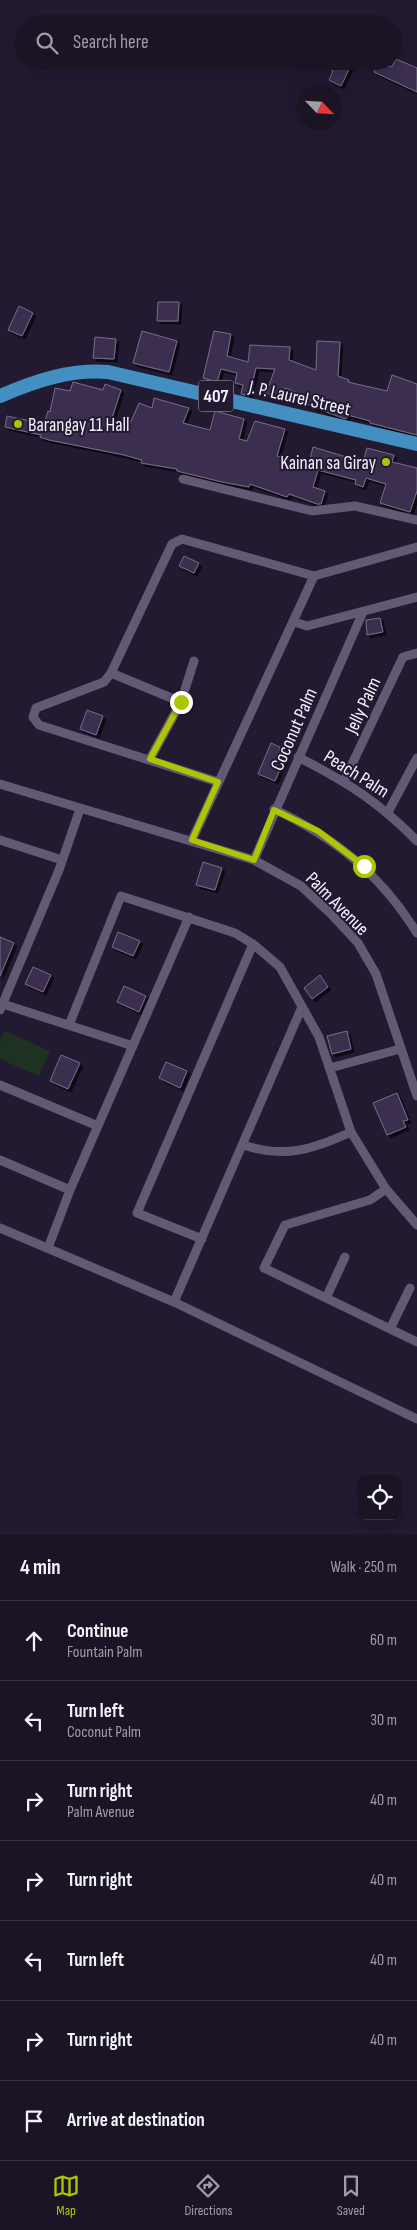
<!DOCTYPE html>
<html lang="en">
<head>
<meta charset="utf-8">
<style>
	:root { --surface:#1a1425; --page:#231d2d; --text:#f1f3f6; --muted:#9f9ea7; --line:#383342; --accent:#b0c502 }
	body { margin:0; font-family:"Sofia Sans Condensed",sans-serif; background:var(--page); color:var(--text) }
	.controls { position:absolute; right:15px; bottom:15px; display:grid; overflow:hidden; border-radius:10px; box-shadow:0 5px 20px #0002 }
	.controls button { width:45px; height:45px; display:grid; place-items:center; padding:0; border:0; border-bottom:1px solid var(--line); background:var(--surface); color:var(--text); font:25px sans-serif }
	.compass { position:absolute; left:297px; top:85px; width:45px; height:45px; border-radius:50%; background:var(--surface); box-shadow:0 5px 20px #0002; rotate:115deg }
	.stop { position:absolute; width:15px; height:15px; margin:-11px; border:4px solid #b0c502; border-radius:50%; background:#fff }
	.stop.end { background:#b0c502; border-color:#fff; box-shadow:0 1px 5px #0008 }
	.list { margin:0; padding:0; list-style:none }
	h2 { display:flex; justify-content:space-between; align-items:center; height:65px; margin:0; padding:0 20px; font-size:21px }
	h2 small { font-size:16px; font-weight:400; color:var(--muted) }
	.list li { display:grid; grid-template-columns:32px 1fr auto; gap:15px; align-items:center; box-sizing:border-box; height:80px; padding:0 20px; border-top:1px solid var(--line) }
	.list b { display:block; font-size:19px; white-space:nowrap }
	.list p { margin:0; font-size:16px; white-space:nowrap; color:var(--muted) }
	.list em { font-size:16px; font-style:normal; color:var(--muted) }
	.icon { flex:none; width:28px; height:28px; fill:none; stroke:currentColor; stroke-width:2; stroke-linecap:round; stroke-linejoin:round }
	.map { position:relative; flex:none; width:417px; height:1535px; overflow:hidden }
	.search { position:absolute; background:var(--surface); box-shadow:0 5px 20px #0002; left:15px; right:15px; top:15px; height:55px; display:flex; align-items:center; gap:12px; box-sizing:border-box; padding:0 18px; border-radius:28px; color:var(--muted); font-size:19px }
	.sheet { height:625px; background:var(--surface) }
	nav { display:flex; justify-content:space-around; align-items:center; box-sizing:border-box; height:70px; border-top:1px solid var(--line); background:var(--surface); font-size:14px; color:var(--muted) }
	nav a { display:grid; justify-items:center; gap:2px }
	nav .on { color:var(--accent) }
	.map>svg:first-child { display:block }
</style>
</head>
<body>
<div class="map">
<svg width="417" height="1535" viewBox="0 0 417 1535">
	<defs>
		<filter id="shadow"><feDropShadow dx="3" dy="3" stdDeviation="0" flood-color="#0009"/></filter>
	</defs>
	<rect width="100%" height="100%" fill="#221a31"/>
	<path fill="#1f3221" d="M 5,1031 L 50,1051 L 39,1076 L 0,1059 L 0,1041 Z"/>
	<path fill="#3b2f4f" stroke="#766d89" filter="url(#shadow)" d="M 396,59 L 417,68 L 417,92 L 374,72 L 379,61 L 392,67 Z
		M 334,61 L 345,61 L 344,64 L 350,67 L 341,86 L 329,80 L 333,71 L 330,69 Z
		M 158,302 L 179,302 L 178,321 L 157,321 Z
		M 19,306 L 33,313 L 22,336 L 8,330 Z
		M 142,331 L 177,341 L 169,372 L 133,363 Z
		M 214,331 L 231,334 L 227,356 L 248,362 L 250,345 L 290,347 L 289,360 L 316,370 L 317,341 L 340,342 L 338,376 L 349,380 L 348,382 L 387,391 L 392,375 L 417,384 L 417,435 L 370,423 L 370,421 L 348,415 L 346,419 L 329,413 L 301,402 L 304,395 L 285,388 L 280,399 L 266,393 L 275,369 L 256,368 L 249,396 L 241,394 L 243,385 L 235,383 L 237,373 L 221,369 L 217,382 L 203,378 Z
		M 95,337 L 116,339 L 114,359 L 93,358 Z
		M 73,382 L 103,390 L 105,384 L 121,390 L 111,421 L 129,426 L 139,403 L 152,408 L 154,398 L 189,408 L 183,423 L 210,430 L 215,411 L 244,419 L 239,439 L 247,441 L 255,421 L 285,429 L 277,456 L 295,461 L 309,464 L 313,447 L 363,462 L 367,448 L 394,455 L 392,462 L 417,468 L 417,491 L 410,512 L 380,503 L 386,484 L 366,478 L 363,487 L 355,484 L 356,480 L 318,470 L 313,487 L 325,491 L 321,504 L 317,504 L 289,494 L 287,497 L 250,484 L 249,487 L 222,482 L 177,471 L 177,469 L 141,463 L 142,460 L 124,455 L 49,440 L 40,437 L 41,435 L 5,427 L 7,416 L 44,424 L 48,411 L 50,412 L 55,388 L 70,391 Z
		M 184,556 L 199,563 L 194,573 L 179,566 Z
		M 380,618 L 383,632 L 367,635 L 366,620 Z
		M 87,710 L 103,716 L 96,735 L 80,729 Z
		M 271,743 L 280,747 L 279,750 L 287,754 L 275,781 L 258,774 Z
		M 203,862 L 222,868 L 215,890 L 196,885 Z
		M 118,932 L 140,941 L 133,956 L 112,947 Z
		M 0,937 L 14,943 L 0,976 Z
		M 33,967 L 51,975 L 43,992 L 25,984 Z
		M 320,975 L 328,987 L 312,999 L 304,988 Z
		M 124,986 L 146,996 L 139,1012 L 117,1002 Z
		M 347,1031 L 351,1049 L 332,1054 L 327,1036 Z
		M 61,1055 L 80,1063 L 68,1089 L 50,1081 Z
		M 166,1062 L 187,1071 L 180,1088 L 159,1078 Z
		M 397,1093 L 408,1120 L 403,1121 L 406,1127 L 387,1135 L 373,1103 Z"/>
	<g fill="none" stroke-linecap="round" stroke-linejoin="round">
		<path stroke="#625974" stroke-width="9" d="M 183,479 L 312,511 L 355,506 L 417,520
			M 294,622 L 307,626 L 417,597
			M 111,673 L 181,702
			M 298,757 C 347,782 379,802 417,841
			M 150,759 L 181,702 L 194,661
			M 344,781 L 403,657 L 417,653
			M 218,782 L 39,725 L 33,717 L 36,708 L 104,682 L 111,673 L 172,544 L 182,539 L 314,576 L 417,547
			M 0,784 L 254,860 L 301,886 L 331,914 L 358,943 L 376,974 L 417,1096
			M 274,809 C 337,839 380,874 417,933
			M 388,812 L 417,758
			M 0,840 L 62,860
			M 192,840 L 314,576
			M 254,860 L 363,612
			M 3,1004 L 133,1046
			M 0,1010 L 59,870 L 80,809
			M 69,1025 L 121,896 L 235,933 L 253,944 L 280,967 L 319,1037 L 351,1132 L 386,1189 L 417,1225
			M 330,1068 L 400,1049
			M 0,1085 L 98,1126
			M 244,1145 C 284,1159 314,1149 351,1132
			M 0,1160 L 70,1190
			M 386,1189 L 370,1200 L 285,1225 L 264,1268 L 417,1342
			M 0,1228 L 174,1302 L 417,1419
			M 202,1239 L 137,1213 L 253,944
			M 48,1248 L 70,1190 L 189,917
			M 326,1298 L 345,1257
			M 174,1302 L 302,1007
			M 390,1329 L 410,1288"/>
		<path stroke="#438fc2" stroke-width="14" d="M 0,396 C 35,381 70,369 108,372 L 417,444"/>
	</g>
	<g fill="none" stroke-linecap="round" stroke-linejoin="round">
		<path stroke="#b0c502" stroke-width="6" d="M 181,702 L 150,759 L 218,782 L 192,840 L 254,860 L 274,810 L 318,831 L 364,866"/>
	</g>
	<g fill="#b0c502" stroke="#221a31" stroke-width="2">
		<circle cx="18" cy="424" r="5"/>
		<circle cx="386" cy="462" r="5"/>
	</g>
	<g text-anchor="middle" stroke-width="4" stroke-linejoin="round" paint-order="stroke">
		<rect fill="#221a31" stroke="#b6b0c0" stroke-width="1" x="198.5" y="380.5" width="35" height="31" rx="4"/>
		<g font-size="18" font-weight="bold" fill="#f5f1fe">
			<text x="216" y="402">407</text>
		</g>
		<g font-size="19" fill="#f5f1fe" stroke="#221a31">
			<text transform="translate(300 397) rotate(13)" y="7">J. P. Laurel Street</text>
			<text transform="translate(362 705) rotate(-65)" y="7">Jelly Palm</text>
			<text transform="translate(293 729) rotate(-66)" y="7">Coconut Palm</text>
			<text transform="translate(357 773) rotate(32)" y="7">Peach Palm</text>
			<text transform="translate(338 903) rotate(45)" y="7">Palm Avenue</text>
		</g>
		<g font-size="19" fill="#f5f1fe" stroke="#221a31" text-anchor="start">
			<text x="28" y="431">Barangay 11 Hall</text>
			<text x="376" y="469" text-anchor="end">Kainan sa Giray</text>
		</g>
	</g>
</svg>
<div class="controls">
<button><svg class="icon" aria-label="locate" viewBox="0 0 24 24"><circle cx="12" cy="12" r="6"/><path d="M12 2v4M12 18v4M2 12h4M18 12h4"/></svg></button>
</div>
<svg class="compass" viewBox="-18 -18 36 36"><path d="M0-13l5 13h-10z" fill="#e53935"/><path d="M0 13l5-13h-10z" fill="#9f9ea7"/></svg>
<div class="stop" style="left:364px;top:866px"></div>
<div class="stop end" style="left:181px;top:702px"></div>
<div class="search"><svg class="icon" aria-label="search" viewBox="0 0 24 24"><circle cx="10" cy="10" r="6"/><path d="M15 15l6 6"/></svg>Search here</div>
</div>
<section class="sheet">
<h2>4 min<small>Walk · 250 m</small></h2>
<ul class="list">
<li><svg class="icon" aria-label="ahead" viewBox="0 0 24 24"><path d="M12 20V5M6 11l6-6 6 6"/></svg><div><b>Continue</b><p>Fountain Palm</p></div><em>60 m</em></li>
<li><svg class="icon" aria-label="left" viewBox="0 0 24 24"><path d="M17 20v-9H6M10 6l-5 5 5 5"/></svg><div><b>Turn left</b><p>Coconut Palm</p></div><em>30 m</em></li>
<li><svg class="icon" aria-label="right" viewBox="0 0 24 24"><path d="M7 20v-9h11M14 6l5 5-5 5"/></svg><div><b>Turn right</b><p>Palm Avenue</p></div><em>40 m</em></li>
<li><svg class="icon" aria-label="right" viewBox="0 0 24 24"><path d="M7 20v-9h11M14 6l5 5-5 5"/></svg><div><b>Turn right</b></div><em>40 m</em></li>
<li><svg class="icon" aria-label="left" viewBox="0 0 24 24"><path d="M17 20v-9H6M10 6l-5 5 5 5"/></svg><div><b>Turn left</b></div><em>40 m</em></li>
<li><svg class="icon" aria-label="right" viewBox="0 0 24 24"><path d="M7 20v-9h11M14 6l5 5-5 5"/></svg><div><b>Turn right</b></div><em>40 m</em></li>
<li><svg class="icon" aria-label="arrive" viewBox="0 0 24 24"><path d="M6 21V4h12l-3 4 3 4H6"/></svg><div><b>Arrive at destination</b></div></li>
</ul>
</section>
<nav>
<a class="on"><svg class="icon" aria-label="map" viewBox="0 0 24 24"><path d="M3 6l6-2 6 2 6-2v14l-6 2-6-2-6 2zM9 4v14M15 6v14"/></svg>Map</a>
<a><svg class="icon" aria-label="directions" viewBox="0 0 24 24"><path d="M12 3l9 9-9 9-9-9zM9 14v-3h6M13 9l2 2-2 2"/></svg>Directions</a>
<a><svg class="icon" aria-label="saved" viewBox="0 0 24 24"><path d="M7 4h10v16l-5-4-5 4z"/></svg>Saved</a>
</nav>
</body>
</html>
